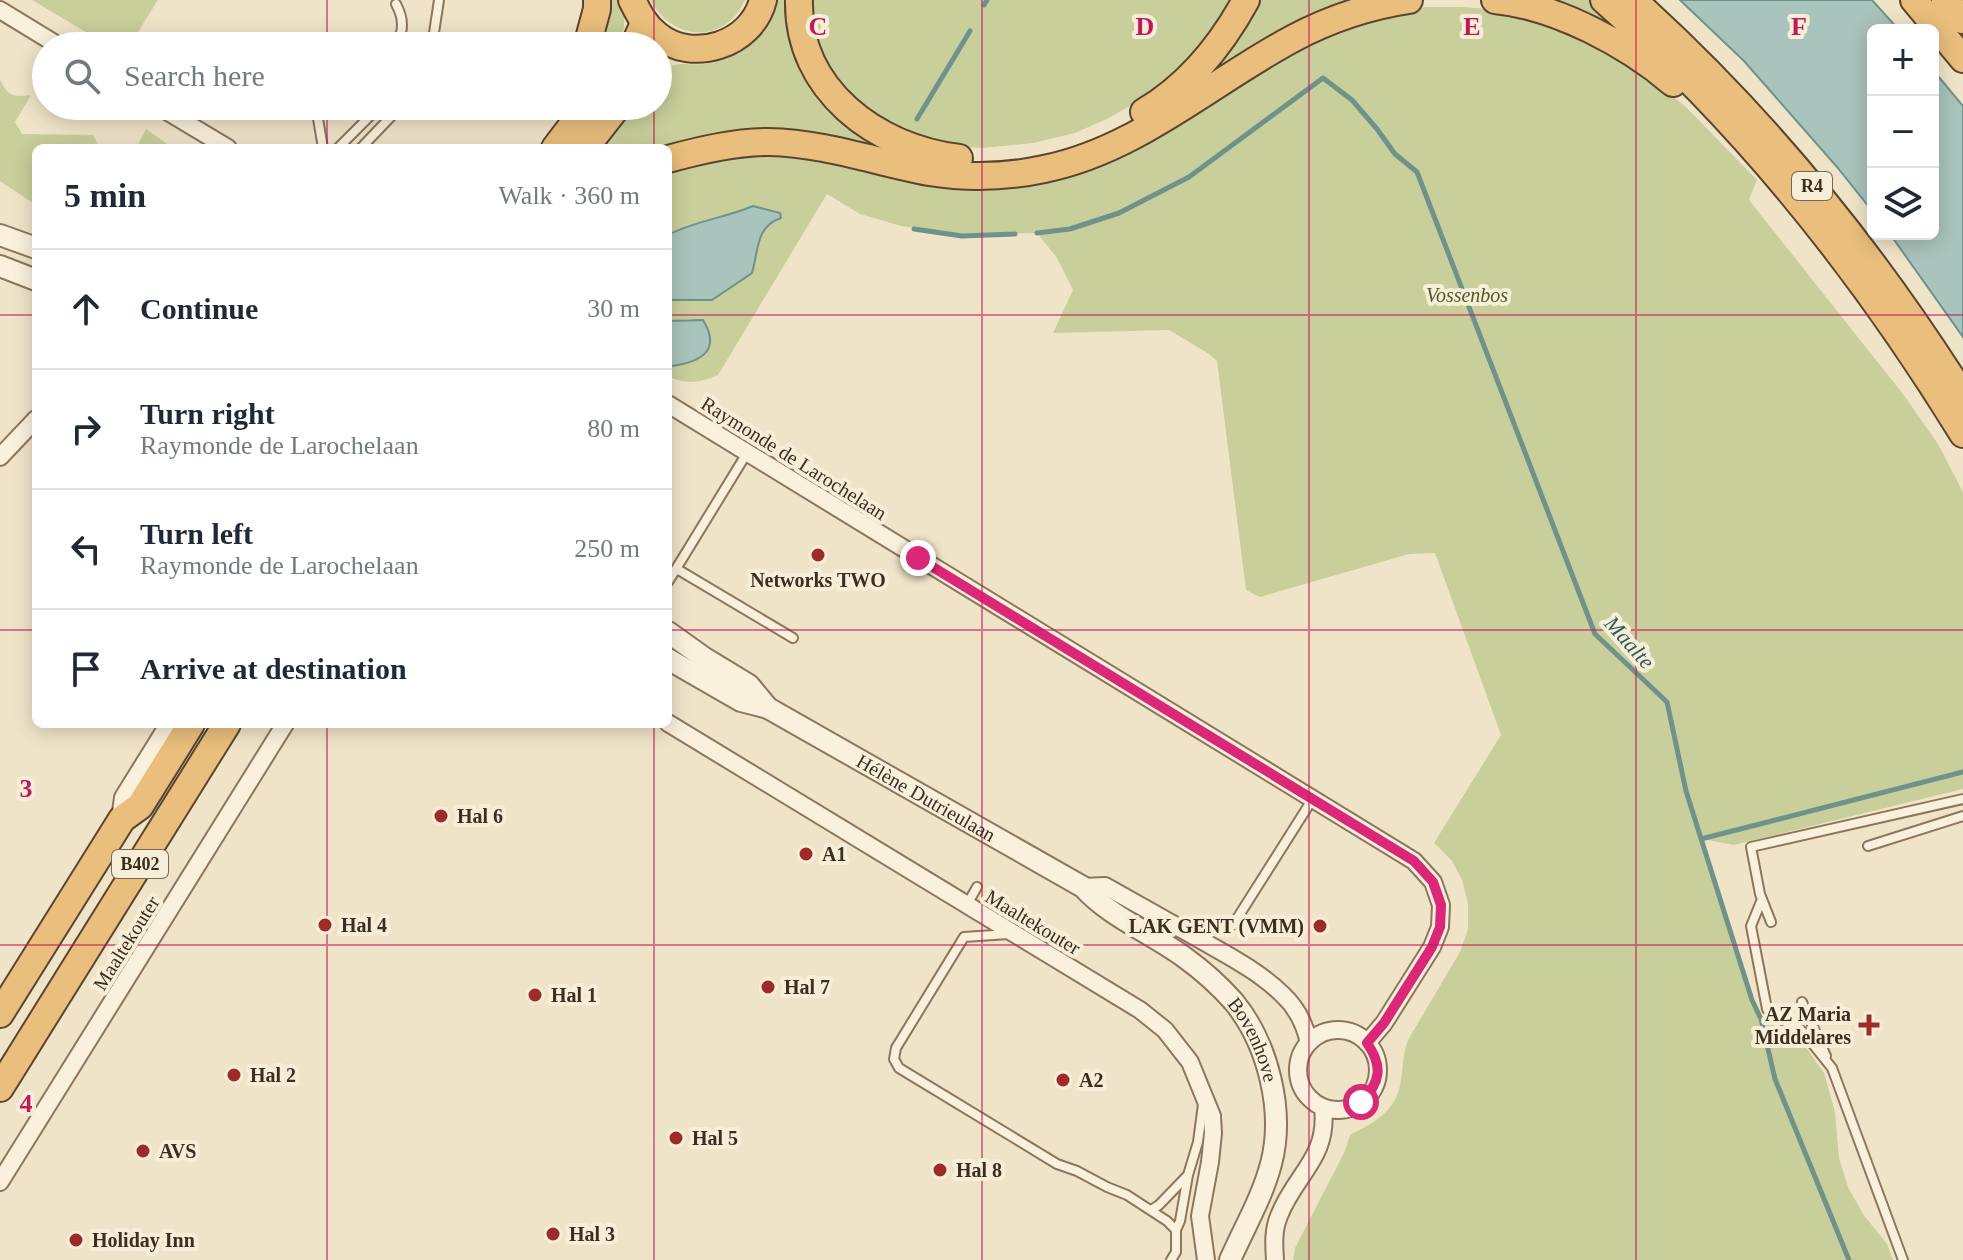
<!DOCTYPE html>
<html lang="en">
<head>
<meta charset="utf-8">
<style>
	:root { --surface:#fff; --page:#f2f2f3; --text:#1f2937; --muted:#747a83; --line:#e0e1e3 }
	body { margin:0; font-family:Georgia,serif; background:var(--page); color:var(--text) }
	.controls { position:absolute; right:24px; top:24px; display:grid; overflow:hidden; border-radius:12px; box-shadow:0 4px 20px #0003 }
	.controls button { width:72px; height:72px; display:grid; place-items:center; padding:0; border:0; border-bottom:2px solid var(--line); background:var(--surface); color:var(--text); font:40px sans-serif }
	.stop { position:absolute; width:24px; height:24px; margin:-18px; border:6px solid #db2777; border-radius:50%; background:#fff }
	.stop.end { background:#db2777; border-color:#fff; box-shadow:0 2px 8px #0008 }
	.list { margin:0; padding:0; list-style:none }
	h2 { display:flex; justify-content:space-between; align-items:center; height:104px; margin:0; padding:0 32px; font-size:34px }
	h2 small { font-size:26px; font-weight:400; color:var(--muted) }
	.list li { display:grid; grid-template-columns:52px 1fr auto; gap:24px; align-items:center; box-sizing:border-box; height:120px; padding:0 32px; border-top:2px solid var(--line) }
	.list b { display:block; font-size:30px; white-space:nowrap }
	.list p { margin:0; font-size:26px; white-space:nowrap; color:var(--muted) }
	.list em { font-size:26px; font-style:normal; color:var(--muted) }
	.icon { flex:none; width:44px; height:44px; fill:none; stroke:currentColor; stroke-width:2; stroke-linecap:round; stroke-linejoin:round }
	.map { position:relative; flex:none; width:1963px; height:1260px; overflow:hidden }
	.search { position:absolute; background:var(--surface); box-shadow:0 4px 20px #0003; left:32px; top:32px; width:640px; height:88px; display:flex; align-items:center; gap:20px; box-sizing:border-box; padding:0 28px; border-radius:44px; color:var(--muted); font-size:30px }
	.panel { position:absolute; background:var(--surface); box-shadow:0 4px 20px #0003; left:32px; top:144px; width:640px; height:584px; border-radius:12px }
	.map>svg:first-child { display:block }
</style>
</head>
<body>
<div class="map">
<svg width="1963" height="1260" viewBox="0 0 1963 1260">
	<rect width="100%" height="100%" fill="#f0e4c8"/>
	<path fill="#c9cf9b" d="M 32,0 L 158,0 L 129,46 L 109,46 Z
		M 603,0 L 622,0 C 625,17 626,30 619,46 L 595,46 Z
		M 650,0 L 745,0 C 742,5 739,12 735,16 C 708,46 667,32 650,0 Z
		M 777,0 L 790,0 L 792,28 L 903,154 L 601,148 L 633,106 L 658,106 L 658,77 C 675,58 683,66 704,64 C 726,63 753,47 765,30 C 770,22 775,9 777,0 Z
		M 810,0 L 1235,0 L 1212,37 L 1156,91 L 1109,118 L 1075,133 L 1033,143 L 982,148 L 945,146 L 913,138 L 857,104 L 840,84 L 825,62 L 815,37 Z
		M 1255,0 L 1372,0 L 1179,100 Z
		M 1529,0 L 1590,0 L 1657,59 Z
		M 1426,7 L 1463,7 L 1501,10 L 1537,19 L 1577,35 L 1651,78 L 1687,108 L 1757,180 L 1749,200 L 1903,394 L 1938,444 L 1963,492 L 1963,789 L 1734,845 L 1702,839 L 1752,1000 L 1761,1019 L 1788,1031 L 1800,1039 L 1824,1073 L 1835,1112 L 1839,1158 L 1848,1187 L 1863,1214 L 1887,1244 L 1893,1260 L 1293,1260 L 1295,1248 L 1345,1151 L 1350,1135 C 1375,1122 1397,1111 1401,1080 C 1403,1066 1403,1053 1408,1040 L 1460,952 L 1468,929 L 1468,904 L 1462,880 L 1452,861 L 1434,843 L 1501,735 L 1435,553 L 1409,554 L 1260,597 L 1246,590 L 1217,361 L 1209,354 L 1169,330 L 1053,333 L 1073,290 L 1057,258 L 1037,233 L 961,235 L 901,226 L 860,214 L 827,194 L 718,375 C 700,383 686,385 668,376 L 668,363 L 672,366 L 691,319 L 668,321 L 668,300 L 712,300 L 751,273 L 756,252 L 765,226 L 780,213 L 773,210 L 753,206 L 728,215 L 703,221 L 668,235 L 668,169 L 698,161 L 769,152 L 1001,185 L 1299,47 L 1384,13 Z
		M 0,80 C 9,97 13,97 31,95 L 15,122 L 22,134 L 93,135 L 100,148 L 36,148 L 36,205 L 0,181 Z
		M 146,129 L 173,148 L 136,148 Z"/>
	<path fill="#a9c4bc" stroke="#6f938a" stroke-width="2" d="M 1680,0 L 1872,0 L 1899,30 L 1873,30 L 1873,212 L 1837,167 L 1744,61 Z
		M 1933,70 L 1963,106 L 1963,337 L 1890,234 L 1933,234 Z
		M 753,206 L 780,213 L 781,218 C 755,227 759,250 752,273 L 712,300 L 668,300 L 668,235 C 694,221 725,218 753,206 Z
		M 703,320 C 722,351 700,362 672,366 L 668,363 L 668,321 Z"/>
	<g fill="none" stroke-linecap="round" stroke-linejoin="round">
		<path stroke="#6f938a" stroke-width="5" d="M 984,5 L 987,0
			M 917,119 L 970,31
			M 914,229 L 962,236 L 1015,234
			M 1037,233 L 1070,229 L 1119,213 L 1189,177 L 1323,78 L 1352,100 L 1377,129 L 1395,154 L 1417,172 L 1595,634 L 1667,702 L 1686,791 L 1752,1000 L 1761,1019 L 1775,1079 L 1849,1260
			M 1701,839 L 1963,772"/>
		<defs>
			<path id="service" d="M 396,4 C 404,19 404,30 396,46
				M 432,46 L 439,0
				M 317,106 L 316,107 L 323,148
				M 338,148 L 371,115
				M 361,148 L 401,106
				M 677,569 L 793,638
				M 668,582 L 747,453
				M 1868,846 L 1963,816
				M 1762,899 L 1751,926 L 1767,1009 L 1773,1016 L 1790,1023 L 1803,1032 L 1832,1068 L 1903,1260
				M 969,901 L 977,887
				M 1771,922 L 1760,894 L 1751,847 L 1963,799
				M 1233,925 L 1312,800
				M 1009,934 L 964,937 L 896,1048 L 894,1059 L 899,1068 L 1057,1164 L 1077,1171 L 1107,1187 L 1127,1195 L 1167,1221 L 1176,1230 L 1176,1252 L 1171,1260
				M 1802,1002 L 1826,1056
				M 1151,1210 L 1159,1205 L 1187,1176
				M 1176,1230 L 1180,1221 L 1188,1175 L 1198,1142 L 1203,1104"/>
			<path id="minor" d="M 0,10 L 59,46
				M 158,106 L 228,148
				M 668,404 L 1414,861 L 1433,882 L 1441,905 L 1440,927 L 1432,947 L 1384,1023 L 1367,1043
				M 0,457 L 36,419
				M 668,723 L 1140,1010 L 1165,1030 L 1190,1062 L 1212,1116 L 1213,1133 L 1210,1162 L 1200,1216 L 1206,1260
				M 1083,887 L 1105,886 C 1137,904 1169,922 1201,940 C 1229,956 1260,972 1283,995 C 1297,1008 1305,1025 1309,1043
				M1298 1070a40 40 0 1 1 80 0a40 40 0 1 1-80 0Z
				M 0,1182 L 285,724
				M 1275,1260 C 1274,1245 1273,1230 1279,1216 C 1295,1174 1329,1158 1323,1107"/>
			<g id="tertiary">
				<path d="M 0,235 L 36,248"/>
				<path d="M 0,266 L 36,280"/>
				<path d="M 668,632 L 703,657 L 749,685 L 768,708"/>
				<path id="s1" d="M 668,659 L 741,701 L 768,708 L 1083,887 C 1110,917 1151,933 1184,957 C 1202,970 1219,985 1234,1002 C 1268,1044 1285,1111 1271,1164 C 1262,1198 1244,1228 1230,1260"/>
				<path d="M 122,819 L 125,798 L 171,724"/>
			</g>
			<path id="trunk" d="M 632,0 C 639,14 645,26 657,35 C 692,64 752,45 763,0
				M 799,0 C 797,90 876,148 959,158
				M 1495,0 C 1556,6 1627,44 1673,83
				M 1604,0 C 1747,125 1864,273 1963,434
				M 1633,0 C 1762,116 1871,250 1963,396
				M 1914,0 L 1963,59
				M 1945,0 L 1963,20
				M 587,46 L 597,9 L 597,0
				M 634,46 L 644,23
				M 1144,112 C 1188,86 1222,44 1246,0
				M 555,148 L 587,106
				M 585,148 L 618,106
				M 668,159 C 701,150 735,142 769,142 C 824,143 876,162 929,172 C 966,178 1007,177 1044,169 C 1138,150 1211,82 1294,38 C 1330,19 1369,6 1409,0
				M 0,1014 L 122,819 L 140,806 L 191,724
				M 0,1088 L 227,724"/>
		</defs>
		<use href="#service" stroke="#8d765c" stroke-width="12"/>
		<use href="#minor" stroke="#8d765c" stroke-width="20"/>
		<use href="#tertiary" stroke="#8d765c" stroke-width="24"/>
		<use href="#trunk" stroke="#5b4430" stroke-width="30"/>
		<use href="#service" stroke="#faf1dc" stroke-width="8"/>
		<use href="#minor" stroke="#faf1dc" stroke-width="16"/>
		<use href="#tertiary" stroke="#faf1dc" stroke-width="20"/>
		<use href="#trunk" stroke="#eabe7c" stroke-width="26"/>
	</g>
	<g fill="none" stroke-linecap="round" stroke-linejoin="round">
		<path stroke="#db2777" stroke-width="10" d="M 918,558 L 1414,861 L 1433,882 L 1441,905 L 1440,927 L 1432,947 L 1384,1023 L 1367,1043 C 1383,1066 1381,1082 1361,1102"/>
	</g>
	<path fill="none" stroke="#c2185b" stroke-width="2" stroke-opacity="0.55" d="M 327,0 L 327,46M 654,0 L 654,46M 982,0 L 982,1260M 1309,0 L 1309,1260M 1636,0 L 1636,1260M 327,106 L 327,148M 654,106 L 654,148M 0,315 L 36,315M 668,315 L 1963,315M 0,630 L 36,630M 668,630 L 1963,630M 327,724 L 327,1260M 654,724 L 654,1260M 0,945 L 1963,945"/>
	<g fill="#9e2a2b" stroke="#f7eed8" stroke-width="3">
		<circle cx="818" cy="555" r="8"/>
		<circle cx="441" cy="816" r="8"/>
		<circle cx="806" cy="854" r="8"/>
		<circle cx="325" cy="925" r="8"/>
		<circle cx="1320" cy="926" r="8"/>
		<circle cx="768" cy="987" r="8"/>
		<circle cx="535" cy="995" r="8"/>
		<path d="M1865 1013h8v8h8v8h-8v8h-8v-8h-8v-8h8z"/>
		<circle cx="234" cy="1075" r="8"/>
		<circle cx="1063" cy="1080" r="8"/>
		<circle cx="676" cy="1138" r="8"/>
		<circle cx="143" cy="1151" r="8"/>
		<circle cx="940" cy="1170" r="8"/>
		<circle cx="553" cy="1234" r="8"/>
		<circle cx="76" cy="1240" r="8"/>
	</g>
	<g text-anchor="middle" stroke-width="8" stroke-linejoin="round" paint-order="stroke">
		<g fill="#f7eed8" stroke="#756857" stroke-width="2">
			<rect x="1792" y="172" width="40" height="28" rx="6"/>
			<rect x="112" y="850" width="56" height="28" rx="6"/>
		</g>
		<g font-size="18" font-weight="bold" fill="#3d2e20">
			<text x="1812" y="192">R4</text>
			<text x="140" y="870">B402</text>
		</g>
		<g font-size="20" font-style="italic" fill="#4d5a26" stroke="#f7eed8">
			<text x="1467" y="302">Vossenbos</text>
		</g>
		<g font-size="20" fill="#3d2e20" stroke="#f7eed8">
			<text transform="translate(794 458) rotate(32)" y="7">Raymonde de Larochelaan</text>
			<text dy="7" stroke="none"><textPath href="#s1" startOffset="294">Hélène Dutrieulaan</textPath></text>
			<text transform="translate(1033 922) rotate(31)" y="7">Maaltekouter</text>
			<text transform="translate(126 943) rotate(-58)" y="7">Maaltekouter</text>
			<text dy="7" stroke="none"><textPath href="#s1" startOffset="708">Bovenhove</textPath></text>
		</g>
		<g font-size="20" font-weight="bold" fill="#3d2e20" stroke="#f7eed8" text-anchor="start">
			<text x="818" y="587" text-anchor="middle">Networks TWO</text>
			<text x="457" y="823">Hal 6</text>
			<text x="822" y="861">A1</text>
			<text x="341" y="932">Hal 4</text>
			<text x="1304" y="933" text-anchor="end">LAK GENT (VMM)</text>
			<text x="784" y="994">Hal 7</text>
			<text x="551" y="1002">Hal 1</text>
			<text x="1851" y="1021" text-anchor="end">AZ Maria<tspan x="1851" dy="23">Middelares</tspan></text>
			<text x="250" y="1082">Hal 2</text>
			<text x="1079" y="1087">A2</text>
			<text x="692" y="1145">Hal 5</text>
			<text x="159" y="1158">AVS</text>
			<text x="956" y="1177">Hal 8</text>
			<text x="569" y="1241">Hal 3</text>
			<text x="92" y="1247">Holiday Inn</text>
		</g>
		<g font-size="22" font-style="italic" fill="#2f5d5a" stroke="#f7eed8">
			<text transform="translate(1630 642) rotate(48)" y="8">Maalte</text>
		</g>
	</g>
	<g font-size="26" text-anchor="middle" font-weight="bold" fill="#c2185b" stroke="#f7eed8" stroke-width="8" stroke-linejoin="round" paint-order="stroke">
		<text x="818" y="35">C</text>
		<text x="1145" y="35">D</text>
		<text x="1472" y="35">E</text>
		<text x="1799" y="35">F</text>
		<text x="26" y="797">3</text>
		<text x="26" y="1112">4</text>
	</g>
</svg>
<div class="controls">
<button>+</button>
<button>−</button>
<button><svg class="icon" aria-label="layers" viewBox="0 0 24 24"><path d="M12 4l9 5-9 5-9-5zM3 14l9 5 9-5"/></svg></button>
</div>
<div class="stop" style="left:1361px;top:1102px"></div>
<div class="stop end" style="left:918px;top:558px"></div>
<div class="search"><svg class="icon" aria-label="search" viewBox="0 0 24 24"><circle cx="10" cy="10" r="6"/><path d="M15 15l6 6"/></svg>Search here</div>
<section class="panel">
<h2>5 min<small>Walk · 360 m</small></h2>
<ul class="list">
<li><svg class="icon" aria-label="ahead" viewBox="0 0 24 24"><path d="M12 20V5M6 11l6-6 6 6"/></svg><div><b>Continue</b></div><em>30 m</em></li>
<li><svg class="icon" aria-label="right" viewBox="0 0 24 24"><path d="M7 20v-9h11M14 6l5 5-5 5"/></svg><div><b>Turn right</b><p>Raymonde de Larochelaan</p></div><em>80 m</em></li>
<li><svg class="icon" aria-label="left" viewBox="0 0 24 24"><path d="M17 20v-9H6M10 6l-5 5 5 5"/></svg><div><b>Turn left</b><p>Raymonde de Larochelaan</p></div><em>250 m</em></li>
<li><svg class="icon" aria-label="arrive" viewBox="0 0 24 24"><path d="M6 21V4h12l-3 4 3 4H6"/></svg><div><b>Arrive at destination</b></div></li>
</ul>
</section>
</div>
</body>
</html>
